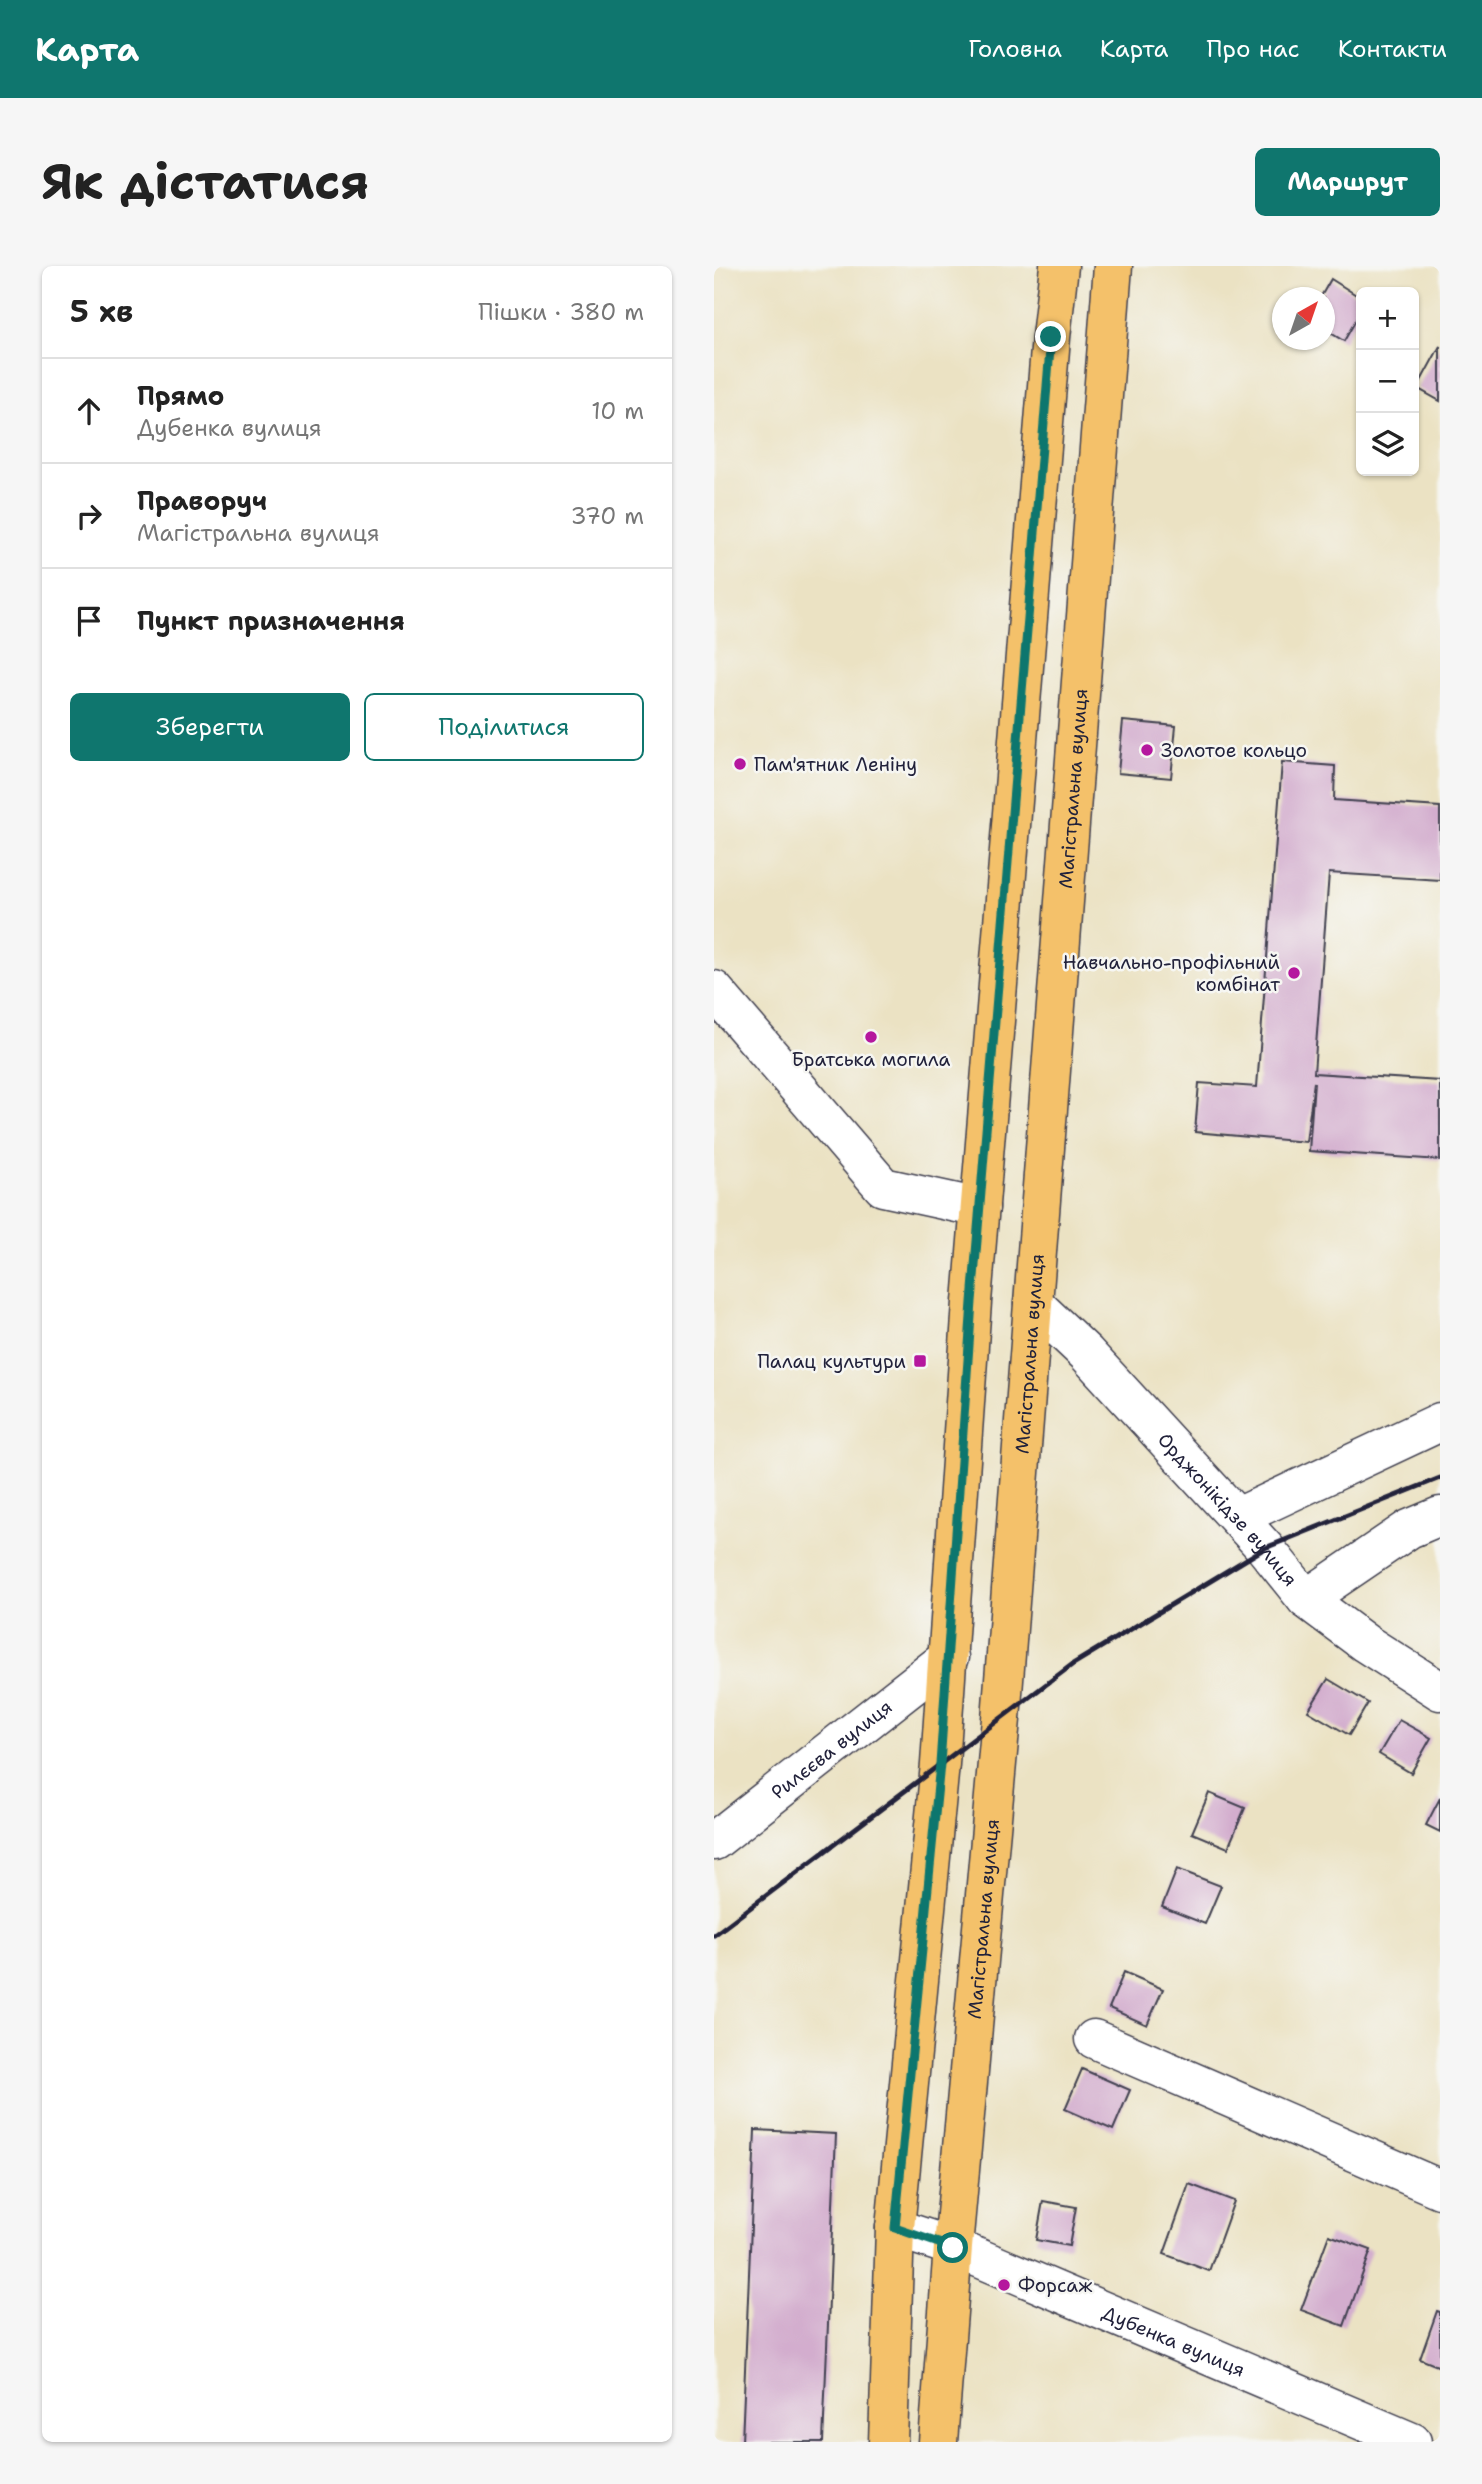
<!DOCTYPE html>
<html lang="uk">
<head>
<meta charset="utf-8">
<style>
	:root { --surface:#fff; --page:#f6f6f6; --text:#222; --muted:#767676; --line:#e0e0e0; --accent:#0f766e }
	body { margin:0; font-family:"Shantell Sans",sans-serif; background:var(--page); color:var(--text) }
	.controls { position:absolute; right:21px; top:21px; display:grid; overflow:hidden; border-radius:10px; box-shadow:0 2px 5px #0004 }
	.controls button { width:63px; height:63px; display:grid; place-items:center; padding:0; border:0; border-bottom:2px solid var(--line); background:var(--surface); color:var(--text); font:35px sans-serif }
	.compass { position:absolute; left:558px; top:21px; width:63px; height:63px; border-radius:50%; background:var(--surface); box-shadow:0 2px 5px #0004; rotate:40deg }
	.stop { position:absolute; width:21px; height:21px; margin:-16px; border:5px solid #0f766e; border-radius:50%; background:#fff }
	.stop.end { background:#0f766e; border-color:#fff; box-shadow:0 2px 7px #0008 }
	.list { margin:0; padding:0; list-style:none }
	h2 { display:flex; justify-content:space-between; align-items:center; height:91px; margin:0; padding:0 28px; font-size:30px }
	h2 small { font-size:23px; font-weight:400; color:var(--muted) }
	.list li { display:grid; grid-template-columns:46px 1fr auto; gap:21px; align-items:center; box-sizing:border-box; height:105px; padding:0 28px; border-top:2px solid var(--line) }
	.list b { display:block; font-size:26px; white-space:nowrap }
	.list p { margin:0; font-size:23px; white-space:nowrap; color:var(--muted) }
	.list em { font-size:23px; font-style:normal; color:var(--muted) }
	.actions { display:flex; gap:14px; padding:21px 28px }
	.actions a { flex:1; padding:16px 0; border:2px solid var(--accent); border-radius:10px; text-align:center; font-size:24px; color:var(--accent) }
	.actions .main { background:var(--accent); color:#fff }
	.icon { flex:none; width:38px; height:38px; fill:none; stroke:currentColor; stroke-width:2; stroke-linecap:round; stroke-linejoin:round }
	.map { position:relative; flex:none; width:726px; height:2176px; overflow:hidden; border-radius:10px }
	header { display:flex; align-items:center; gap:42px; box-sizing:border-box; height:98px; padding:0 35px; background:var(--accent); color:#fff }
	header strong { font-size:33px }
	nav { display:flex; gap:38px; margin-inline-start:auto; font-size:24px }
	.intro { display:flex; align-items:center; justify-content:space-between; box-sizing:border-box; height:168px; padding:0 42px }
	h1 { margin:0; font-size:49px }
	.button { padding:18px 32px; border-radius:10px; background:var(--accent); color:#fff; font-size:24px; font-weight:700 }
	main { display:flex; gap:42px; padding:0 42px }
	aside { flex:1; background:var(--surface); border-radius:10px; box-shadow:0 2px 5px #0004 }
	.map>svg:first-child { display:block }
</style>
</head>
<body>
<header>
<strong>Карта</strong>
<nav><a>Головна</a><a>Карта</a><a>Про нас</a><a>Контакти</a></nav>
</header>
<div class="intro"><h1>Як дістатися</h1><a class="button">Маршрут</a></div>
<main>
<aside>
<h2>5 хв<small>Пішки · 380 m</small></h2>
<ul class="list">
<li><svg class="icon" aria-label="ahead" viewBox="0 0 24 24"><path d="M12 20V5M6 11l6-6 6 6"/></svg><div><b>Прямо</b><p>Дубенка вулиця</p></div><em>10 m</em></li>
<li><svg class="icon" aria-label="right" viewBox="0 0 24 24"><path d="M7 20v-9h11M14 6l5 5-5 5"/></svg><div><b>Праворуч</b><p>Магістральна вулиця</p></div><em>370 m</em></li>
<li><svg class="icon" aria-label="arrive" viewBox="0 0 24 24"><path d="M6 21V4h12l-3 4 3 4H6"/></svg><div><b>Пункт призначення</b></div></li>
</ul>
<div class="actions"><a class="main">Зберегти</a><a>Поділитися</a></div>
</aside>
<div class="map">
<svg width="726" height="2176" viewBox="0 0 726 2176">
	<rect width="100%" height="100%" fill="#f6f6f2"/>
	<filter id="ink" filterUnits="userSpaceOnUse"><feTurbulence type="fractalNoise" baseFrequency=".0143" numOctaves="2"/><feDisplacementMap in="SourceGraphic" scale="14" xChannelSelector="R" yChannelSelector="G"/><feConvolveMatrix kernelMatrix="1 2 1 2 8 2 1 2 1" color-interpolation-filters="sRGB"/></filter>
	<filter id="wash" filterUnits="userSpaceOnUse"><feTurbulence type="fractalNoise" baseFrequency=".00686" numOctaves="4" result="noise"/><feDisplacementMap in="SourceGraphic" scale="28" xChannelSelector="R" yChannelSelector="G"/><feGaussianBlur stdDeviation="1.57" result="paint"/><feColorMatrix in="noise" values="0 0 0 0 0 0 0 0 0 0 0 0 0 0 0 0 0 1.4 0 .05"/><feComposite in="paint" operator="in"/></filter>
	<g filter="url(#wash)">
		<rect width="100%" height="100%" fill="#ebe2c3"/>
		<g id="blocks">
			<path fill="#d3adce" d="M 617,13 L 647,32 L 647,45 L 630,75 L 610,63 L 610,32 L 606,32 Z
				M 726,80 L 726,135 L 703,122 Z
				M 409,455 L 462,460 L 457,512 L 404,507 Z
				M 568,496 L 621,500 L 620,534 L 726,541 L 726,614 L 615,607 L 600,807 L 726,815 L 726,894 L 595,885 L 600,816 L 592,876 L 481,866 L 485,817 L 543,821 Z
				M 614,1413 L 654,1437 L 635,1469 L 594,1445 Z
				M 685,1454 L 717,1472 L 697,1507 L 665,1488 Z
				M 495,1527 L 531,1542 L 514,1582 L 478,1567 Z
				M 726,1532 L 726,1566 L 712,1559 Z
				M 463,1603 L 507,1620 L 491,1658 L 448,1641 Z
				M 410,1706 L 449,1723 L 433,1759 L 395,1742 Z
				M 368,1803 L 416,1824 L 399,1864 L 351,1843 Z
				M 41,1864 L 122,1868 L 109,2176 L 28,2176 Z
				M 475,1918 L 520,1935 L 495,2005 L 450,1988 Z
				M 329,1935 L 362,1941 L 355,1980 L 322,1974 Z
				M 615,1969 L 657,1984 L 630,2060 L 587,2044 Z
				M 723,2045 L 726,2046 L 726,2101 L 706,2093 Z"/>
		</g>
	</g>
	<g filter="url(#ink)">
		<use href="#blocks" fill-opacity="0" stroke="#403f4f" stroke-width="2"/>
		<g fill="none" stroke-linecap="round" stroke-linejoin="round">
			<defs>
				<g id="minor">
					<path d="M 0,724 L 169,921 L 266,942"/>
					<path id="s1" d="M 319,1037 L 372,1087 L 551,1282 L 592,1333 L 651,1377 L 726,1425"/>
					<path d="M 524,1251 L 726,1156"/>
					<path d="M 592,1333 L 695,1263 L 726,1250"/>
					<path id="s2" d="M 0,1575 L 235,1391"/>
					<path d="M 380,1773 L 726,1923"/>
					<path id="s3" d="M 181,1962 L 239,1981 L 698,2176"/>
				</g>
				<g id="major">
					<path d="M 174,2176 L 181,1962 L 226,1498 L 258,1036 L 337,71 L 345,0"/>
					<path id="s4" d="M 224,2176 L 239,1981 L 287,1453 L 399,0"/>
				</g>
			</defs>
			<use href="#minor" stroke="#403f4f" stroke-width="41"/>
			<use href="#major" stroke="#403f4f" stroke-width="41"/>
			<use href="#minor" stroke="#fff" stroke-width="38"/>
			<use href="#major" stroke="#f4c16a" stroke-width="38"/>
			<path stroke="#22223b" stroke-width="5" d="M 0,1669 L 359,1398 L 551,1282 L 726,1212"/>
		</g>
	</g>
	<g fill="none" stroke-linecap="round" stroke-linejoin="round" filter="url(#ink)">
		<path stroke="#0f766e" stroke-width="9" d="M 239,1982 L 181,1962 L 226,1498 L 258,1036 L 337,71"/>
	</g>
	<g fill="#b5179e" stroke="#f6f6f2" stroke-width="2.5">
		<circle cx="433" cy="484" r="7"/>
		<circle cx="26" cy="498" r="7"/>
		<circle cx="580" cy="707" r="7"/>
		<circle cx="157" cy="771" r="7"/>
		<rect x="199" y="1088" width="14" height="14" rx="3.5"/>
		<circle cx="290" cy="2019" r="7"/>
	</g>
	<g text-anchor="middle" stroke-width="5" stroke-linejoin="round" paint-order="stroke">
		<g font-size="19" fill="#22223b" stroke="#f6f6f2" text-anchor="start">
			<text x="447" y="491">Золотое кольцо</text>
			<text x="40" y="505">Пам'ятник Леніну</text>
			<text x="566" y="703" text-anchor="end">Навчально-профільний<tspan x="566" dy="22">комбінат</tspan></text>
			<text x="157" y="800" text-anchor="middle">Братська могила</text>
			<text x="192" y="1102" text-anchor="end">Палац культури</text>
			<text x="304" y="2026">Форсаж</text>
		</g>
		<g font-size="19" fill="#22223b" stroke="#f6f6f2">
			<text dy="7" stroke="none"><textPath href="#s4" startOffset="1659">Магістральна вулиця</textPath></text>
			<text dy="7" stroke="none"><textPath href="#s4" startOffset="1092">Магістральна вулиця</textPath></text>
			<text dy="7" stroke="none"><textPath href="#s1" startOffset="284">Орджонікідзе вулиця</textPath></text>
			<text dy="7" stroke="none"><textPath href="#s2" startOffset="149">Рилєєва вулиця</textPath></text>
			<text dy="7" stroke="none"><textPath href="#s4" startOffset="525">Магістральна вулиця</textPath></text>
			<text dy="7" stroke="none"><textPath href="#s3" startOffset="301">Дубенка вулиця</textPath></text>
		</g>
	</g>
</svg>
<div class="controls">
<button>+</button>
<button>−</button>
<button><svg class="icon" aria-label="layers" viewBox="0 0 24 24"><path d="M12 4l9 5-9 5-9-5zM3 14l9 5 9-5"/></svg></button>
</div>
<svg class="compass" viewBox="-18 -18 36 36"><path d="M0-13l5 13h-10z" fill="#e53935"/><path d="M0 13l5-13h-10z" fill="#767676"/></svg>
<div class="stop" style="left:239px;top:1982px"></div>
<div class="stop end" style="left:337px;top:71px"></div>
</div>
</main>
</body>
</html>
